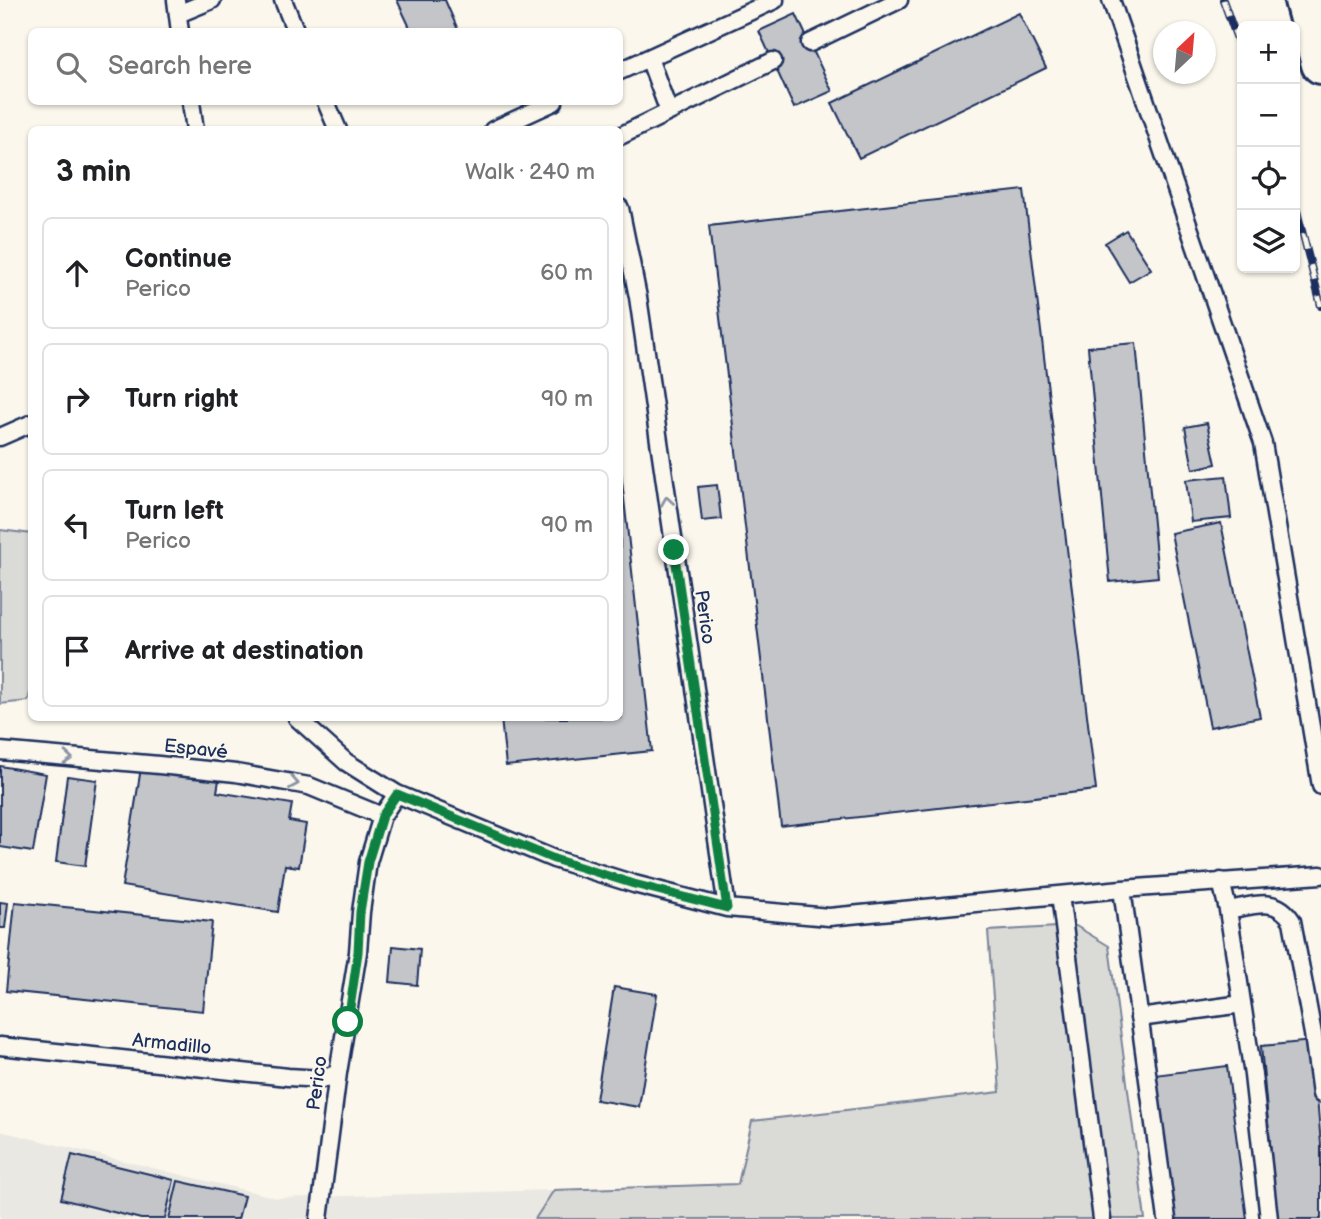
<!DOCTYPE html>
<html lang="en">
<head>
<meta charset="utf-8">
<style>
	:root { --surface:#fff; --page:#f6f6f6; --text:#202124; --muted:#757577; --line:#e0e0e0 }
	body { margin:0; font-family:"Balsamiq Sans",sans-serif; background:var(--page); color:var(--text) }
	.controls { position:absolute; right:21px; top:21px; display:grid; overflow:hidden; border-radius:10px; box-shadow:0 2px 5px #0004 }
	.controls button { width:63px; height:63px; display:grid; place-items:center; padding:0; border:0; border-bottom:2px solid var(--line); background:var(--surface); color:var(--text); font:35px sans-serif }
	.compass { position:absolute; left:1153px; top:21px; width:63px; height:63px; border-radius:50%; background:var(--surface); box-shadow:0 2px 5px #0004; rotate:26deg }
	.stop { position:absolute; width:21px; height:21px; margin:-16px; border:5px solid #0b8043; border-radius:50%; background:#fff }
	.stop.end { background:#0b8043; border-color:#fff; box-shadow:0 2px 7px #0008 }
	.list { margin:0; padding:0; list-style:none }
	h2 { display:flex; justify-content:space-between; align-items:center; height:91px; margin:0; padding:0 28px; font-size:30px }
	h2 small { font-size:23px; font-weight:400; color:var(--muted) }
	.list li { display:grid; grid-template-columns:46px 1fr auto; gap:21px; align-items:center; box-sizing:border-box; height:112px; margin:0 14px 14px; padding:0 14px; border:2px solid var(--line); border-radius:10px }
	.list b { display:block; font-size:26px; white-space:nowrap }
	.list p { margin:0; font-size:23px; white-space:nowrap; color:var(--muted) }
	.list em { font-size:23px; font-style:normal; color:var(--muted) }
	.icon { flex:none; width:38px; height:38px; fill:none; stroke:currentColor; stroke-width:2; stroke-linecap:round; stroke-linejoin:round }
	.map { position:relative; flex:none; width:1321px; height:1219px; overflow:hidden }
	.search { position:absolute; background:var(--surface); box-shadow:0 2px 5px #0004; left:28px; top:28px; width:595px; height:77px; display:flex; align-items:center; gap:18px; box-sizing:border-box; padding:0 24px; border-radius:10px; color:var(--muted); font-size:26px }
	.panel { position:absolute; background:var(--surface); box-shadow:0 2px 5px #0004; left:28px; top:126px; width:595px; height:595px; border-radius:10px }
	.map>svg:first-child { display:block }
</style>
</head>
<body>
<div class="map">
<svg width="1321" height="1219" viewBox="0 0 1321 1219">
	<rect width="100%" height="100%" fill="#fbf7ec"/>
	<filter id="ink" filterUnits="userSpaceOnUse"><feTurbulence type="fractalNoise" baseFrequency=".0143" numOctaves="2"/><feDisplacementMap in="SourceGraphic" scale="14" xChannelSelector="R" yChannelSelector="G"/><feConvolveMatrix kernelMatrix="1 2 1 2 8 2 1 2 1" color-interpolation-filters="sRGB"/></filter>
	<g filter="url(#ink)">
		<path fill="#eae8e2" d="M 0,1131 L 278,1198 L 554,1190 L 535,1219 L 0,1219 Z"/>
		<path fill="#dadad7" stroke="#7a849a" stroke-width="2" d="M 0,530 L 32,534 L 31,690 L 28,701 L 0,704 Z
			M 1076,926 L 1109,946 L 1145,1219 L 535,1219 L 554,1190 L 738,1184 L 752,1121 L 1000,1092 L 988,931 Z"/>
		<path fill="#c3c5c9" stroke="#1b2f5e" stroke-width="2" d="M 397,0 L 445,0 L 459,32 L 412,32 Z
			M 1019,13 L 1046,68 L 859,158 L 832,103 Z
			M 796,14 L 832,91 L 794,108 L 759,31 Z
			M 1024,190 L 1096,790 L 781,826 L 709,226 Z
			M 1126,230 L 1151,269 L 1129,282 L 1105,243 Z
			M 1136,343 L 1158,577 L 1110,582 L 1088,347 Z
			M 1207,423 L 1216,464 L 1193,469 L 1185,427 Z
			M 620,463 L 652,751 L 506,766 L 501,718 L 620,718 Z
			M 1226,476 L 1231,518 L 1191,522 L 1186,480 Z
			M 717,485 L 721,519 L 702,521 L 698,487 Z
			M 1221,523 L 1260,717 L 1210,727 L 1171,533 Z
			M 0,766 L 46,774 L 33,852 L 0,847 Z
			M 141,768 L 219,780 L 217,792 L 292,804 L 289,821 L 306,824 L 299,867 L 285,865 L 278,912 L 122,886 Z
			M 67,776 L 97,780 L 85,866 L 56,862 Z
			M 0,902 L 8,903 L 5,928 L 0,928 Z
			M 15,902 L 212,922 L 203,1011 L 6,991 Z
			M 393,946 L 420,949 L 417,985 L 390,982 Z
			M 614,987 L 657,994 L 639,1107 L 596,1100 Z
			M 1312,1041 L 1321,1144 L 1321,1219 L 1277,1219 L 1261,1046 Z
			M 1227,1066 L 1247,1219 L 1173,1219 L 1154,1075 Z
			M 72,1155 L 174,1180 L 165,1219 L 141,1219 L 61,1199 Z
			M 178,1181 L 244,1196 L 238,1219 L 169,1219 Z"/>
		<g fill="none" stroke-linecap="round" stroke-linejoin="round">
			<defs>
				<path id="service" d="M 176,0 L 180,32
					M 283,0 L 296,32
					M 1111,0 L 1263,443 L 1321,786
					M 178,14 L 212,0
					M 810,43 L 899,0
					M 649,58 L 669,112
					M 620,71 L 775,0
					M 191,102 L 195,130
					M 326,102 L 338,130
					M 493,130 L 554,102
					M 620,136 L 773,61
					M 620,208 L 638,297 L 727,908
					M 0,437 L 32,423
					M 297,718 L 346,762 L 397,794 L 554,859 L 634,884 L 727,908 L 829,917 L 1122,889 L 1321,875
					M 0,751 L 159,765 L 236,773 L 309,786 L 382,816
					M 1221,881 L 1228,910 L 1253,1075 L 1269,1219
					M 1122,889 L 1167,1219
					M 1060,895 L 1102,1219
					M 1228,910 C 1253,906 1276,895 1292,921 L 1313,1034 L 1321,1094
					M 1139,1018 L 1242,1004
					M 0,1046 L 288,1077 L 322,1079 L 338,1073
					M 319,1219 L 338,1073 L 358,952 L 361,912 L 368,862 L 382,816 L 397,794"/>
				<path id="primary" d="M 1304,0 L 1321,64"/>
			</defs>
			<use href="#service" stroke="#1b2f5e" stroke-width="21"/>
			<use href="#primary" stroke="#1b2f5e" stroke-width="44"/>
			<use href="#service" stroke="#fbf7ec" stroke-width="16"/>
			<use href="#primary" stroke="#fbf7ec" stroke-width="38"/>
			<defs>
				<path id="rail" d="M 1223,0 L 1242,53
					M 1295,203 L 1321,306"/>
			</defs>
			<use href="#rail" stroke="#1b2f5e" stroke-width="8"/>
			<use href="#rail" stroke="#fbf7ec" stroke-width="5" stroke-dasharray="16" stroke-linecap="butt"/>
		</g>
		<defs><path id="oneway-chevron" d="M-2-3.5L2.5 0L-2 3.5" fill="none" stroke-width="1.6" stroke-linecap="round" stroke-linejoin="round" transform="scale(1.75)"/></defs>
		<g stroke="#8b93a5">
			<use href="#oneway-chevron" transform="translate(667 501) rotate(-98)"/>
			<use href="#oneway-chevron" transform="translate(68 758) rotate(4)"/>
			<use href="#oneway-chevron" transform="translate(294 783) rotate(10)"/>
		</g>
	</g>
	<g fill="none" stroke-linecap="round" stroke-linejoin="round" filter="url(#ink)">
		<path stroke="#0b8043" stroke-width="9" d="M 348,1022 L 358,952 L 360,912 L 368,862 L 382,816 L 397,794 L 554,859 L 634,884 L 727,908 L 674,550"/>
	</g>
	<g text-anchor="middle" stroke-width="5" stroke-linejoin="round" paint-order="stroke">
		<g font-size="19" fill="#1b2f5e" stroke="#fbf7ec">
			<text transform="translate(706 617) rotate(82)" y="7">Perico</text>
			<text transform="translate(196 748) rotate(6)" y="7">Espavé</text>
			<text transform="translate(172 1043) rotate(6)" y="7">Armadillo</text>
			<text transform="translate(316 1083) rotate(-82)" y="7">Perico</text>
		</g>
	</g>
</svg>
<div class="controls">
<button>+</button>
<button>−</button>
<button><svg class="icon" aria-label="locate" viewBox="0 0 24 24"><circle cx="12" cy="12" r="6"/><path d="M12 2v4M12 18v4M2 12h4M18 12h4"/></svg></button>
<button><svg class="icon" aria-label="layers" viewBox="0 0 24 24"><path d="M12 4l9 5-9 5-9-5zM3 14l9 5 9-5"/></svg></button>
</div>
<svg class="compass" viewBox="-18 -18 36 36"><path d="M0-13l5 13h-10z" fill="#e53935"/><path d="M0 13l5-13h-10z" fill="#757577"/></svg>
<div class="stop" style="left:348px;top:1022px"></div>
<div class="stop end" style="left:674px;top:550px"></div>
<div class="search"><svg class="icon" aria-label="search" viewBox="0 0 24 24"><circle cx="10" cy="10" r="6"/><path d="M15 15l6 6"/></svg>Search here</div>
<section class="panel">
<h2>3 min<small>Walk · 240 m</small></h2>
<ul class="list">
<li><svg class="icon" aria-label="ahead" viewBox="0 0 24 24"><path d="M12 20V5M6 11l6-6 6 6"/></svg><div><b>Continue</b><p>Perico</p></div><em>60 m</em></li>
<li><svg class="icon" aria-label="right" viewBox="0 0 24 24"><path d="M7 20v-9h11M14 6l5 5-5 5"/></svg><div><b>Turn right</b></div><em>90 m</em></li>
<li><svg class="icon" aria-label="left" viewBox="0 0 24 24"><path d="M17 20v-9H6M10 6l-5 5 5 5"/></svg><div><b>Turn left</b><p>Perico</p></div><em>90 m</em></li>
<li><svg class="icon" aria-label="arrive" viewBox="0 0 24 24"><path d="M6 21V4h12l-3 4 3 4H6"/></svg><div><b>Arrive at destination</b></div></li>
</ul>
</section>
</div>
</body>
</html>
